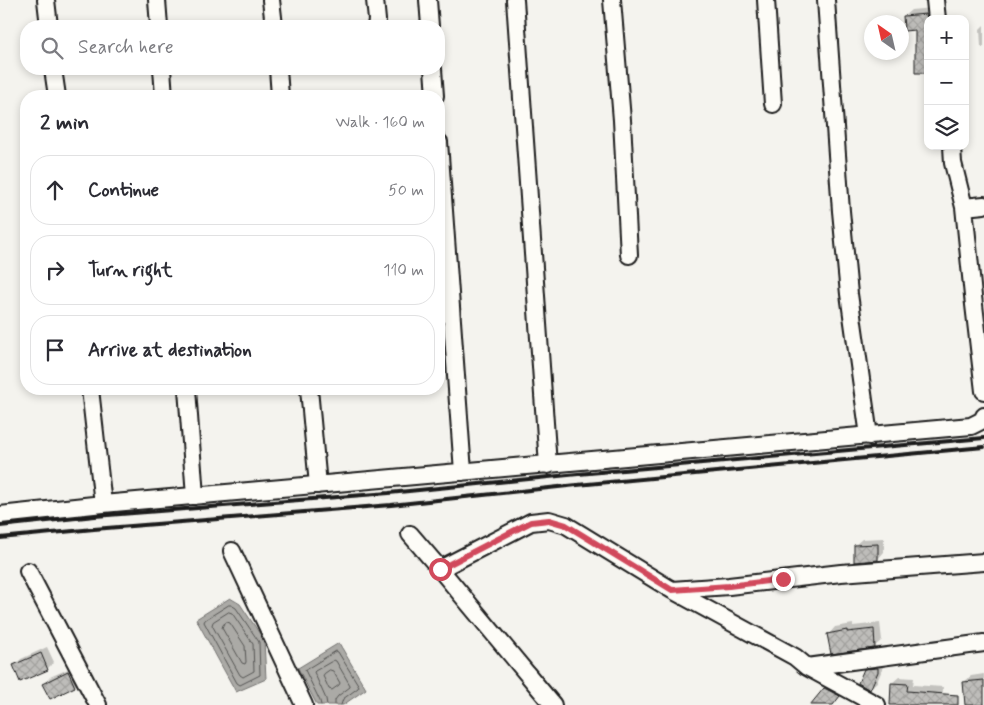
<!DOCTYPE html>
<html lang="en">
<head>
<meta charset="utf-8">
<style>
	:root { --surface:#fff; --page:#f7f7f7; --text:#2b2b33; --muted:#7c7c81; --line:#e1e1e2 }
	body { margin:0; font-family:Mynerve,sans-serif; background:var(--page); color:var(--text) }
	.controls { position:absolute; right:15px; top:15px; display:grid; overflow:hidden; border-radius:10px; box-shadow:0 2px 8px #0003 }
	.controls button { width:45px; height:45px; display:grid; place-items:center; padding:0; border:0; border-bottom:1px solid var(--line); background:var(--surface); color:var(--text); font:25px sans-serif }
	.compass { position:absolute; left:864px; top:15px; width:45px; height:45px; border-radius:50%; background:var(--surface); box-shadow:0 2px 8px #0003; rotate:326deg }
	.stop { position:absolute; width:15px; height:15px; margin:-11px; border:4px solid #d1495b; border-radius:50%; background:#fff }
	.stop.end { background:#d1495b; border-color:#fff; box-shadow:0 1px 5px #0008 }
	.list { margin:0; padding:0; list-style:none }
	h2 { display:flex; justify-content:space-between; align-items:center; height:65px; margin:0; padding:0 20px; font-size:21px }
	h2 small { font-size:16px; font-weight:400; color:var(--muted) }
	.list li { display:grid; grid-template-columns:32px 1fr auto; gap:15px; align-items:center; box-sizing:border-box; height:70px; margin:0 10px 10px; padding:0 10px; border:1px solid var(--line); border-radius:20px }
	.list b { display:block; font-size:19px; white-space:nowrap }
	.list em { font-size:16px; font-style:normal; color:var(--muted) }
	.icon { flex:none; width:28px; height:28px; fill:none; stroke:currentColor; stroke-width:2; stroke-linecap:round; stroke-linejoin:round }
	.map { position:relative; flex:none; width:984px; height:705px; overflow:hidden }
	.search { position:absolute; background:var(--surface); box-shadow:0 2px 8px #0003; left:20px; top:20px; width:425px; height:55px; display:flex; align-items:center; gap:12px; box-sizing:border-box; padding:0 18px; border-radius:20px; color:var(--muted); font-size:19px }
	.panel { position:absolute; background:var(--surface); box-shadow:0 2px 8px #0003; left:20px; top:90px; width:425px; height:305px; border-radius:20px }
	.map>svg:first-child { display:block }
</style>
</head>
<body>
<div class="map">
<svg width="984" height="705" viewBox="0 0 984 705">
	<defs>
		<pattern id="building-cross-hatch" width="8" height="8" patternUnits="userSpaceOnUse" patternTransform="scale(1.25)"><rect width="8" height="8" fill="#bebdba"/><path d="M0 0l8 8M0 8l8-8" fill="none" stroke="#a3a29f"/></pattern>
	</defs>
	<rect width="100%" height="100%" fill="#f4f3ee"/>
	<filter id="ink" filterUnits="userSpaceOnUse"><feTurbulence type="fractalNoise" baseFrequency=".02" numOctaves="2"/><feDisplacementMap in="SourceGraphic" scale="10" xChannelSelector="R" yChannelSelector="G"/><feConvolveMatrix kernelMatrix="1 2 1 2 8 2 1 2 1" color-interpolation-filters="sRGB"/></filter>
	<g filter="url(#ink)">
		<path fill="#abaaa6" stroke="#72716f" d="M 230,598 L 240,604 L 264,640 L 266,679 L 236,692 L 196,619 Z
			M 339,643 L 366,689 L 343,705 L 317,705 L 298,668 Z"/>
		<path fill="#0003" d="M 933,8 L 935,19 L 928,19 L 928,72 L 916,29 L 904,16 L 911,10 Z
			M 984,25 L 984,47 L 981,47 L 980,29 Z
			M 884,538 L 884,552 L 878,559 L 855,545 L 862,539 Z
			M 880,623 L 882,640 L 875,646 L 829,634 L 835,627 L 853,624 L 853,626 Z
			M 47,647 L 54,662 L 47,669 L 14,666 L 21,659 Z
			M 872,663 L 884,665 L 877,682 L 870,688 L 865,670 Z
			M 75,666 L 81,679 L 75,686 L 50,698 L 44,684 L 50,677 Z
			M 984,674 L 984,705 L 966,705 L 964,682 L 971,676 Z
			M 899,677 L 914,678 L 913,685 L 943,687 L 942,705 L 891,705 L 892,683 Z
			M 831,682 L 846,689 L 833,705 L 812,705 Z"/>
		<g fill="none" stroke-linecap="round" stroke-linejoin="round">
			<path stroke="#555553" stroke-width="1" d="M 229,605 L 231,605 L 236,608 L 259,642 L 260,675 L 240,685 L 237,683 L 204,622 L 205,620 Z
				M 229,612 L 232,613 L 253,644 L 254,671 L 243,677 L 240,675 L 212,625 L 213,622 Z
				M 227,622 L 230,623 L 245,646 L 246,662 L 245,664 L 242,663 L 222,628 L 223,625 Z
				M 330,670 L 333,671 L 340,683 L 339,685 L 332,690 L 329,689 L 323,676 L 324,674 Z
				M 321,705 L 320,701 L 305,670 L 336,651 L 338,652 L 359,686 L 358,688 L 343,699 L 341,705
				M 327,705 L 326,699 L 314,672 L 315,671 L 334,660 L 336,661 L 350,685 L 350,687 L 338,696 L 335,700 L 335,705"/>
		</g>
		<path fill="url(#building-cross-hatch)" stroke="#1c1c1c" d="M 926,14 L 928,22 L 928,73 L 915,73 L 915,30 L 904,31 L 903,16 Z
			M 878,544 L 878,560 L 854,562 L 854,545 Z
			M 874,629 L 875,648 L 831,654 L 827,634 L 847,630 L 847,632 Z
			M 41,653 L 48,670 L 20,682 L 13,665 Z
			M 878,668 L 878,672 L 870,690 L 858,683 L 864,669 Z
			M 68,671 L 75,687 L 50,699 L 42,684 Z
			M 984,680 L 984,705 L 965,705 L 963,682 Z
			M 891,683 L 908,684 L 907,691 L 958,695 L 958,705 L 890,705 Z
			M 824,688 L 840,696 L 833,705 L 810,705 Z"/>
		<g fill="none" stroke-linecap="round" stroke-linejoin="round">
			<defs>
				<path id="minor" d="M 46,0 L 49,26
					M 157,0 L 159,26
					M 271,0 L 274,26
					M 375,0 L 377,20 L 376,26
					M 428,0 L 430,26
					M 515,0 L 548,465
					M 612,0 L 622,120 L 629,255
					M 766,0 L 773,104
					M 826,0 L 841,211 L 849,294 L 869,436
					M 935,0 L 937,19
					M 53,69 L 57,96
					M 162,69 L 164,96
					M 278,69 L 280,96
					M 433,69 L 435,96
					M 439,142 L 463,472
					M 952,146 L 953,163 L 964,207
					M 984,205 L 964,207 L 973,296 L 984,391
					M 90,389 L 103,504
					M 187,389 L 195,496
					M 309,389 L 318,485
					M 0,515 L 103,504 L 971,426 L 983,420 L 984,416
					M 410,534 L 440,569 L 553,705
					M 232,551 L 304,705
					M 440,569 L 531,522 L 549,520 L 566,525 L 672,590 L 795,657 L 807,667 L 877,705
					M 28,571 L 98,705
					M 672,590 L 729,586 L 841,573 L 984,562
					M 807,667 L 984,643"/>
			</defs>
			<use href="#minor" stroke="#1c1c1c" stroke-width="20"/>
			<use href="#minor" stroke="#fdfcf7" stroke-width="16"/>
			<path stroke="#1c1c1c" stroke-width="4" d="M 0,526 L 95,516 L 389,493 L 578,474 L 984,438
				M 0,538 L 94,529 L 391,505 L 577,485 L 984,447"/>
		</g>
	</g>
	<g fill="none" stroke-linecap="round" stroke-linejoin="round" filter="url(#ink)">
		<path stroke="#d1495b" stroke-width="6" d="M 440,569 L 531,522 L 549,520 L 566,525 L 672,590 L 729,586 L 783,579"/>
	</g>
</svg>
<div class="controls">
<button>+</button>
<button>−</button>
<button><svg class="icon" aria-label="layers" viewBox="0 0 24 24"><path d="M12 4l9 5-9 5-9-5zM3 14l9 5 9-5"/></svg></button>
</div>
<svg class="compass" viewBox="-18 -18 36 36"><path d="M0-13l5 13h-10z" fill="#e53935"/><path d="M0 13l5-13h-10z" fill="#7c7c81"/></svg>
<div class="stop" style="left:440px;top:569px"></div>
<div class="stop end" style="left:783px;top:579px"></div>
<div class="search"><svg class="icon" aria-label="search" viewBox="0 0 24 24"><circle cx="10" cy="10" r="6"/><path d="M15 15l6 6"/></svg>Search here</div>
<section class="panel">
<h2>2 min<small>Walk · 160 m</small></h2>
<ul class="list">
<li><svg class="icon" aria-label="ahead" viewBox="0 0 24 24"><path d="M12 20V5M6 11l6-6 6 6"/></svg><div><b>Continue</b></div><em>50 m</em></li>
<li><svg class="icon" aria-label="right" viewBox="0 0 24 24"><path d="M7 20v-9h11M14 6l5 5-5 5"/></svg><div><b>Turn right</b></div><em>110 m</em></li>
<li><svg class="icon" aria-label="arrive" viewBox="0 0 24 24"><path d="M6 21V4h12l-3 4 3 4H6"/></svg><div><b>Arrive at destination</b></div></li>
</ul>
</section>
</div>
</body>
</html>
